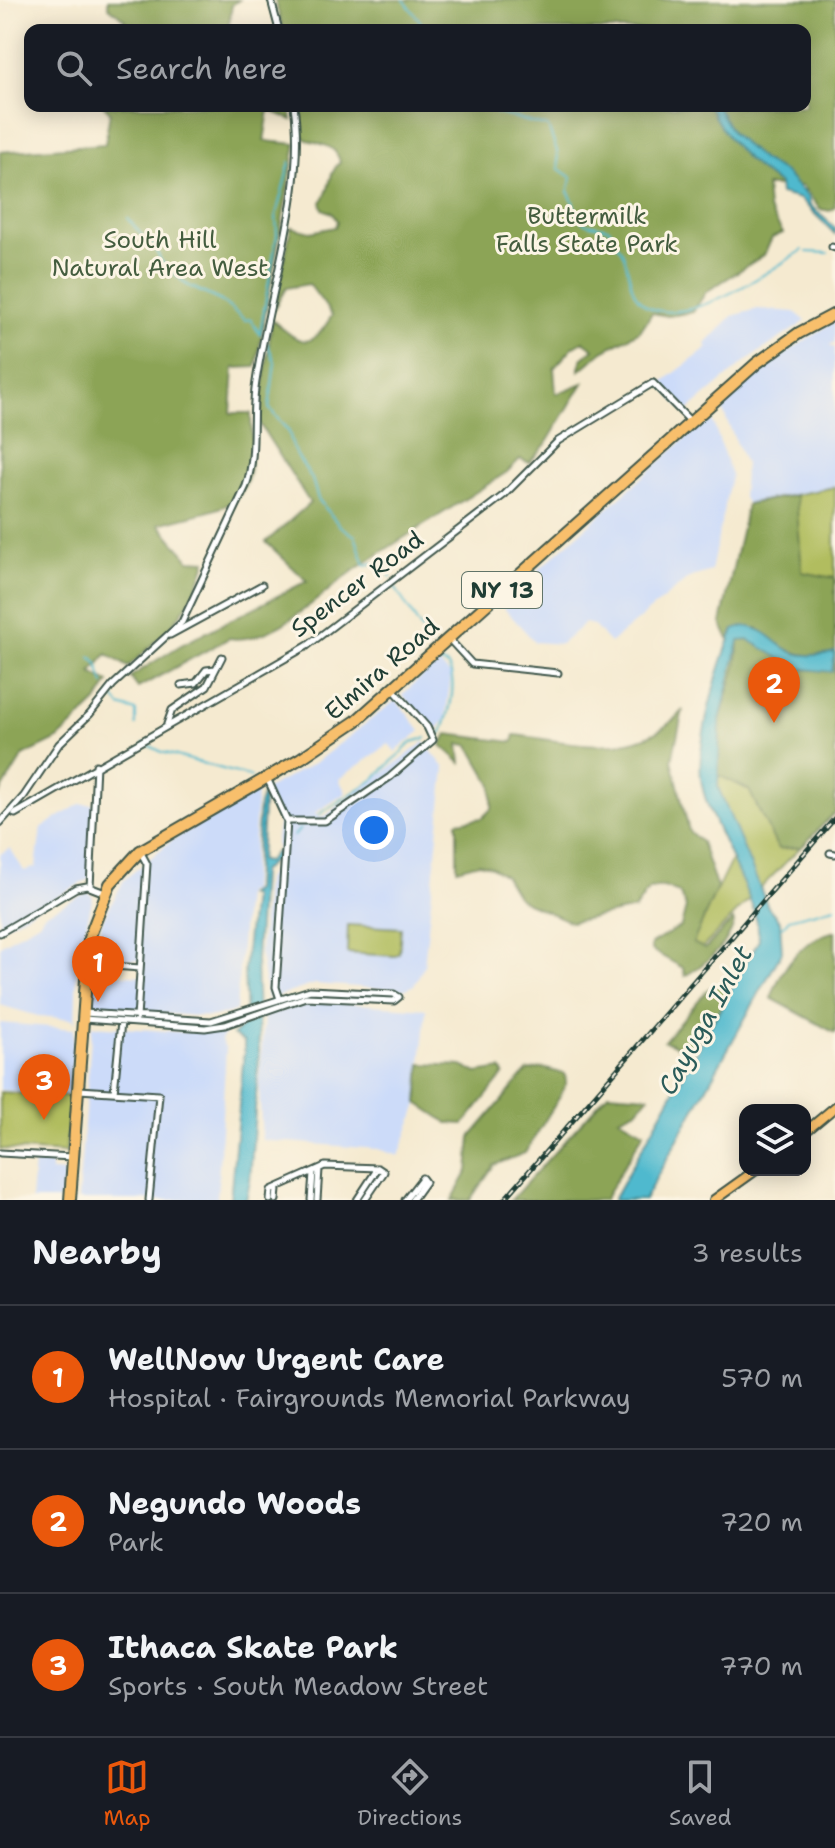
<!DOCTYPE html>
<html lang="en">
<head>
<meta charset="utf-8">
<style>
	:root { --surface:#171b24; --page:#20242c; --text:#f1f3f6; --muted:#9ea1a6; --line:#363941; --accent:#ea580c }
	body { margin:0; font-family:"Shantell Sans",sans-serif; background:var(--page); color:var(--text) }
	.controls { position:absolute; right:24px; bottom:24px; display:grid; overflow:hidden; border-radius:16px; box-shadow:0 4px 20px #0003 }
	.controls button { width:72px; height:72px; display:grid; place-items:center; padding:0; border:0; border-bottom:2px solid var(--line); background:var(--surface); color:var(--text); font:40px sans-serif }
	.you { position:absolute; left:374px; top:830px; width:28px; height:28px; margin:-20px; border:6px solid #fff; border-radius:50%; background:#1a73e8; box-shadow:0 0 0 12px #1a73e833 }
	.badge { display:grid; place-items:center; width:52px; height:52px; border-radius:50%; background:var(--accent); color:#fff; font-size:26px; font-weight:700 }
	.pin { position:absolute; translate:-50% -66px; filter:drop-shadow(0 2px 4px #0008) }
	.pin::after { content:''; position:absolute; top:42px; width:28px; height:24px; background:inherit; clip-path:polygon(0 0,100% 0,50% 100%) }
	.list { margin:0; padding:0; list-style:none }
	h2 { display:flex; justify-content:space-between; align-items:center; height:104px; margin:0; padding:0 32px; font-size:34px }
	h2 small { font-size:26px; font-weight:400; color:var(--muted) }
	.list li { display:grid; grid-template-columns:52px 1fr auto; gap:24px; align-items:center; box-sizing:border-box; height:144px; padding:0 32px; border-top:2px solid var(--line) }
	.list b { display:block; font-size:30px; white-space:nowrap }
	.list p { margin:0; font-size:26px; white-space:nowrap; color:var(--muted) }
	.list em { font-size:26px; font-style:normal; color:var(--muted) }
	.icon { flex:none; width:44px; height:44px; fill:none; stroke:currentColor; stroke-width:2; stroke-linecap:round; stroke-linejoin:round }
	.map { position:relative; flex:none; width:835px; height:1200px; overflow:hidden }
	.search { position:absolute; background:var(--surface); box-shadow:0 4px 20px #0003; left:24px; right:24px; top:24px; height:88px; display:flex; align-items:center; gap:20px; box-sizing:border-box; padding:0 28px; border-radius:16px; color:var(--muted); font-size:30px }
	.sheet { height:536px; background:var(--surface) }
	nav { display:flex; justify-content:space-around; align-items:center; box-sizing:border-box; height:112px; border-top:2px solid var(--line); background:var(--surface); font-size:22px; color:var(--muted) }
	nav a { display:grid; justify-items:center; gap:4px }
	nav .on { color:var(--accent) }
	.map>svg:first-child { display:block }
</style>
</head>
<body>
<div class="map">
<svg width="835" height="1200" viewBox="0 0 835 1200">
	<rect width="100%" height="100%" fill="#fcf5e5"/>
	<filter id="ink" filterUnits="userSpaceOnUse"><feTurbulence type="fractalNoise" baseFrequency=".0125" numOctaves="2"/><feDisplacementMap in="SourceGraphic" scale="16" xChannelSelector="R" yChannelSelector="G"/><feConvolveMatrix kernelMatrix="1 2 1 2 8 2 1 2 1" color-interpolation-filters="sRGB"/></filter>
	<filter id="wash" filterUnits="userSpaceOnUse"><feTurbulence type="fractalNoise" baseFrequency=".006" numOctaves="4" result="noise"/><feDisplacementMap in="SourceGraphic" scale="32" xChannelSelector="R" yChannelSelector="G"/><feGaussianBlur stdDeviation="1.8" result="paint"/><feColorMatrix in="noise" values="0 0 0 0 0 0 0 0 0 0 0 0 0 0 0 0 0 1.4 0 .05"/><feComposite in="paint" operator="in"/></filter>
	<g filter="url(#wash)">
		<rect width="100%" height="100%" fill="#f5ead0"/>
		<path fill="#ccdbf9" d="M 758,309 L 795,312 L 806,321 L 746,361 L 685,413 L 660,384 L 708,348 L 706,344 L 732,316 Z
			M 835,321 L 835,342 L 830,345 L 835,348 L 835,487 L 747,504 L 742,496 L 745,464 L 721,406 L 765,367 Z
			M 711,416 L 731,475 L 711,571 L 689,578 L 610,643 L 593,625 L 585,623 L 561,644 L 535,642 L 500,604 Z
			M 437,662 L 451,675 L 445,720 L 435,732 L 402,695 Z
			M 396,700 L 421,731 L 395,752 L 389,744 L 339,779 L 346,793 L 315,813 L 319,818 L 328,814 L 424,742 L 445,768 L 424,966 L 414,985 L 404,990 L 315,984 L 267,1000 L 260,953 L 265,882 L 279,855 L 275,843 L 279,822 L 265,790 L 316,762 Z
			M 257,791 L 251,891 L 245,892 L 236,1011 L 213,1017 L 92,1009 L 94,973 L 143,976 L 143,960 L 95,958 L 102,921 L 124,880 L 172,840 Z
			M 80,804 L 95,804 L 89,879 L 0,929 L 0,854 L 10,848 L 24,871 L 36,867 L 41,828 Z
			M 88,892 L 93,897 L 77,962 L 75,1023 L 73,1019 L 38,1016 L 0,1005 L 0,945 L 39,922 L 44,914 Z
			M 314,1001 L 426,1009 L 417,1107 L 399,1156 L 378,1149 L 262,1140 L 259,1084 L 264,1015 Z
			M 0,1023 L 74,1029 L 70,1095 L 0,1090 Z
			M 92,1026 L 184,1032 L 229,1028 L 221,1040 L 226,1049 L 217,1200 L 78,1200 Z
			M 34,1161 L 51,1162 L 51,1171 L 65,1172 L 63,1200 L 31,1200 Z"/>
		<path fill="#b1bd5f" stroke="#687d4a" stroke-width="2" d="M 835,487 L 835,812 L 701,949 L 693,943 L 696,932 L 737,849 L 709,787 L 736,634 L 747,504 Z
			M 348,925 L 401,928 L 399,953 L 394,956 L 347,953 Z
			M 0,1092 L 70,1096 L 66,1153 L 0,1149 Z"/>
		<path fill="#8ca456" stroke="#567045" stroke-width="2" d="M 108,0 L 239,0 L 232,5 L 228,30 L 115,30 L 125,20 L 108,6 Z
			M 275,0 L 835,0 L 835,207 L 830,211 L 820,209 L 802,186 L 766,186 L 768,209 L 783,233 L 772,238 L 764,255 L 706,292 L 693,312 L 668,316 L 652,313 L 640,331 L 603,351 L 579,371 L 582,359 L 594,349 L 583,341 L 573,347 L 554,368 L 556,394 L 583,383 L 546,444 L 529,463 L 520,459 L 507,472 C 457,505 405,536 356,569 C 321,593 275,645 229,638 L 138,688 L 130,677 L 181,645 L 307,581 L 266,542 L 310,503 L 259,423 L 272,320 C 301,344 310,353 332,315 L 309,284 L 286,288 L 274,309 L 291,227 L 310,232 L 335,227 L 337,221 L 332,213 L 323,209 L 321,202 C 332,190 327,174 340,162 C 336,144 321,145 305,139 L 301,132 L 297,106 L 805,106 L 805,30 L 283,30 Z
			M 104,106 L 290,106 L 292,120 L 269,110 L 264,141 L 296,144 L 256,367 L 234,368 L 231,413 L 251,413 C 251,438 257,485 232,502 C 217,512 178,518 159,524 L 189,560 L 206,561 C 194,609 164,635 128,667 L 107,654 L 91,673 L 109,682 L 97,702 L 58,739 L 23,756 L 0,793 L 0,152 L 105,144 L 110,112 Z
			M 796,495 L 802,572 L 835,578 L 835,652 C 801,661 783,650 757,628 L 734,630 L 729,640 L 721,623 L 747,504 Z
			M 749,640 L 802,670 L 835,669 L 835,812 L 802,847 L 778,849 L 749,790 L 718,775 L 720,720 L 736,667 L 739,641 Z
			M 683,710 L 672,760 L 689,831 L 701,842 L 717,888 L 693,943 L 705,949 L 733,920 L 734,923 C 728,946 705,964 685,976 L 683,968 L 651,950 L 651,944 L 681,926 L 686,907 L 679,893 L 664,887 L 649,889 L 635,909 L 571,922 L 527,903 L 517,896 L 505,876 L 490,866 L 479,863 L 457,869 L 457,822 L 482,818 L 492,808 L 492,785 L 469,745 L 459,744 L 461,763 L 441,745 L 447,734 L 513,742 L 515,735 C 573,742 639,762 683,710 Z
			M 835,931 L 835,1033 L 771,998 C 782,966 801,940 835,931 Z
			M 722,982 L 729,997 L 691,1051 L 664,1041 L 708,989 Z
			M 421,1064 L 462,1066 L 477,1073 L 501,1069 L 504,1074 L 464,1124 L 448,1123 L 418,1103 Z
			M 542,1068 L 565,1074 L 566,1083 L 560,1096 L 525,1153 L 494,1165 L 470,1200 L 452,1200 L 468,1171 L 471,1137 L 527,1071 Z
			M 608,1093 L 649,1096 L 637,1110 L 619,1118 L 644,1132 L 604,1200 L 511,1200 Z"/>
		<path fill="#50b9ce" stroke="#387b81" stroke-width="2" d="M 709,106 L 717,106 L 732,133 L 761,159 L 784,172 L 808,197 L 810,205 L 835,228 L 835,234 L 800,199 L 780,194 L 779,184 C 749,166 723,136 709,106 Z
			M 744,626 C 784,631 775,666 835,652 L 832,672 L 796,668 L 749,640 L 739,641 L 720,720 L 718,787 L 768,907 L 780,921 L 782,952 L 644,1200 L 613,1200 L 759,940 C 758,910 744,888 732,860 C 722,836 707,810 702,785 C 694,748 719,663 734,630 Z
			M 264,790 L 260,861 L 267,862 L 275,852 L 279,855 L 261,872 L 256,960 L 259,1053 L 250,1181 L 246,1200 L 230,1200 L 244,1053 L 244,1042 L 233,1035 L 246,1022 L 244,970 L 252,897 L 247,895 L 254,890 L 259,805 Z"/>
		<g fill="none" stroke-linecap="round" stroke-linejoin="round">
			<path stroke="#50b9ce" stroke-width="2" d="M 404,0 L 427,30
				M 490,106 L 496,113 L 548,127 L 557,151 L 559,169 L 572,178 L 568,192 C 575,200 575,217 583,222 C 590,227 602,225 610,229 C 612,240 620,246 624,256 C 629,269 629,286 637,297 C 671,342 768,271 803,250
				M 128,218 L 144,238 L 152,242 L 161,261 L 187,285 L 221,301 L 245,320 L 251,319 L 260,335
				M 807,252 L 828,253
				M 260,333 L 277,235 L 276,215 L 290,162
				M 267,343 L 275,362 L 269,408 L 289,432 L 294,451 L 312,479 L 318,499 L 340,526 L 355,536 L 365,565 L 382,562 L 391,577
				M 393,584 L 431,645
				M 91,657 L 97,663 L 104,684
				M 111,693 L 120,706 L 136,711 L 136,725
				M 436,735 L 442,732 C 449,715 458,683 448,666 L 439,662
				M 144,743 L 162,752 L 251,777
				M 318,815 L 373,780 L 412,742 L 426,738
				M 294,836 L 300,829
				M 782,927 L 789,919 L 835,907"/>
		</g>
	</g>
	<g filter="url(#ink)">
		<g fill="none" stroke-linecap="round" stroke-linejoin="round">
			<defs>
				<path id="minor" d="M 271,0 L 279,30
					M 832,247 L 835,248
					M 170,635 L 262,585
					M 449,639 L 472,664 L 558,673
					M 181,685 L 196,683 L 206,670 L 215,669
					M 167,724 L 172,710 L 207,686 L 222,657
					M 267,778 L 287,821 L 276,987 L 280,999
					M 15,814 L 307,646 L 504,495 L 558,441 L 653,383 L 690,421
					M 287,821 L 325,821 L 390,777 L 433,740 L 427,727 L 394,690
					M 0,823 L 24,796 L 59,744 L 90,714 L 113,685 L 182,622 L 246,486 C 257,454 251,422 255,389 C 266,302 307,190 294,106
					M 830,853 L 835,854
					M 90,887 L 96,765
					M 0,933 L 76,888 L 87,886 L 105,893
					M 87,964 L 140,968
					M 84,1013 L 211,1021 L 310,990 L 394,994 L 399,997
					M 137,1018 L 147,864 L 140,851
					M 84,1019 L 205,1028 L 225,1025 L 306,997 L 394,1001 L 399,997
					M 79,1090 L 159,1095 L 149,1200
					M 114,1092 L 121,1022
					M 0,1153 L 72,1157
					M 270,1200 L 271,1190 L 325,1166 L 378,1168
					M 276,1200 L 277,1190
					M 311,1200 L 313,1173
					M 317,1200 L 319,1169
					M 357,1200 L 378,1168
					M 365,1200 L 384,1172 L 378,1168
					M 405,1200 L 422,1178 L 425,1182 L 412,1200"/>
				<path id="major" d="M 805,1132 L 835,1107
					M 714,1200 L 756,1170"/>
				<path id="highway" d="M 70,1200 L 89,938 L 110,884 L 140,851 L 301,758 L 356,721 L 757,363 L 799,333 L 835,314"/>
			</defs>
			<use href="#minor" stroke="#3f574b" stroke-width="9"/>
			<use href="#major" stroke="#3f574b" stroke-width="12"/>
			<use href="#highway" stroke="#3f574b" stroke-width="14"/>
			<use href="#minor" stroke="#fff" stroke-width="5"/>
			<use href="#major" stroke="#f8bf6c" stroke-width="8"/>
			<use href="#highway" stroke="#f8bf6c" stroke-width="10"/>
			<defs>
				<path id="rail" d="M 504,1200 L 835,818"/>
			</defs>
			<use href="#rail" stroke="#1f3d34" stroke-width="5"/>
			<use href="#rail" stroke="#fcf5e5" stroke-width="2" stroke-dasharray="6" stroke-linecap="butt"/>
		</g>
	</g>
	<g text-anchor="middle" stroke-width="6" stroke-linejoin="round" paint-order="stroke">
		<rect fill="#fcf5e5" stroke="#617469" stroke-width="2" x="462" y="572" width="80" height="36" rx="6"/>
		<g font-size="22" font-weight="bold" fill="#1f3d34">
			<text x="502" y="598">NY 13</text>
		</g>
		<g font-size="24" fill="#445d3f" stroke="#fcf5e5">
			<text x="587" y="224">Buttermilk<tspan x="587" dy="28">Falls State Park</tspan></text>
			<text x="160" y="248">South Hill<tspan x="160" dy="28">Natural Area West</tspan></text>
		</g>
		<g font-size="24" fill="#1f3d34" stroke="#fcf5e5">
			<text transform="translate(357 584) rotate(-37)" y="8">Spencer Road</text>
			<text transform="translate(382 669) rotate(-41)" y="8">Elmira Road</text>
		</g>
		<g font-size="26" font-style="italic" fill="#2b5c5a" stroke="#fcf5e5">
			<text transform="translate(705 1020) rotate(-61)" y="9">Cayuga Inlet</text>
		</g>
	</g>
</svg>
<div class="controls">
<button><svg class="icon" aria-label="layers" viewBox="0 0 24 24"><path d="M12 4l9 5-9 5-9-5zM3 14l9 5 9-5"/></svg></button>
</div>
<div class="you"></div>
<div class="pin badge" style="left:98px;top:1002px">1</div>
<div class="pin badge" style="left:774px;top:723px">2</div>
<div class="pin badge" style="left:44px;top:1120px">3</div>
<div class="search"><svg class="icon" aria-label="search" viewBox="0 0 24 24"><circle cx="10" cy="10" r="6"/><path d="M15 15l6 6"/></svg>Search here</div>
</div>
<section class="sheet">
<h2>Nearby<small>3 results</small></h2>
<ul class="list">
<li><span class="badge">1</span><div><b>WellNow Urgent Care</b><p>Hospital · Fairgrounds Memorial Parkway</p></div><em>570 m</em></li>
<li><span class="badge">2</span><div><b>Negundo Woods</b><p>Park</p></div><em>720 m</em></li>
<li><span class="badge">3</span><div><b>Ithaca Skate Park</b><p>Sports · South Meadow Street</p></div><em>770 m</em></li>
</ul>
</section>
<nav>
<a class="on"><svg class="icon" aria-label="map" viewBox="0 0 24 24"><path d="M3 6l6-2 6 2 6-2v14l-6 2-6-2-6 2zM9 4v14M15 6v14"/></svg>Map</a>
<a><svg class="icon" aria-label="directions" viewBox="0 0 24 24"><path d="M12 3l9 9-9 9-9-9zM9 14v-3h6M13 9l2 2-2 2"/></svg>Directions</a>
<a><svg class="icon" aria-label="saved" viewBox="0 0 24 24"><path d="M7 4h10v16l-5-4-5 4z"/></svg>Saved</a>
</nav>
</body>
</html>
